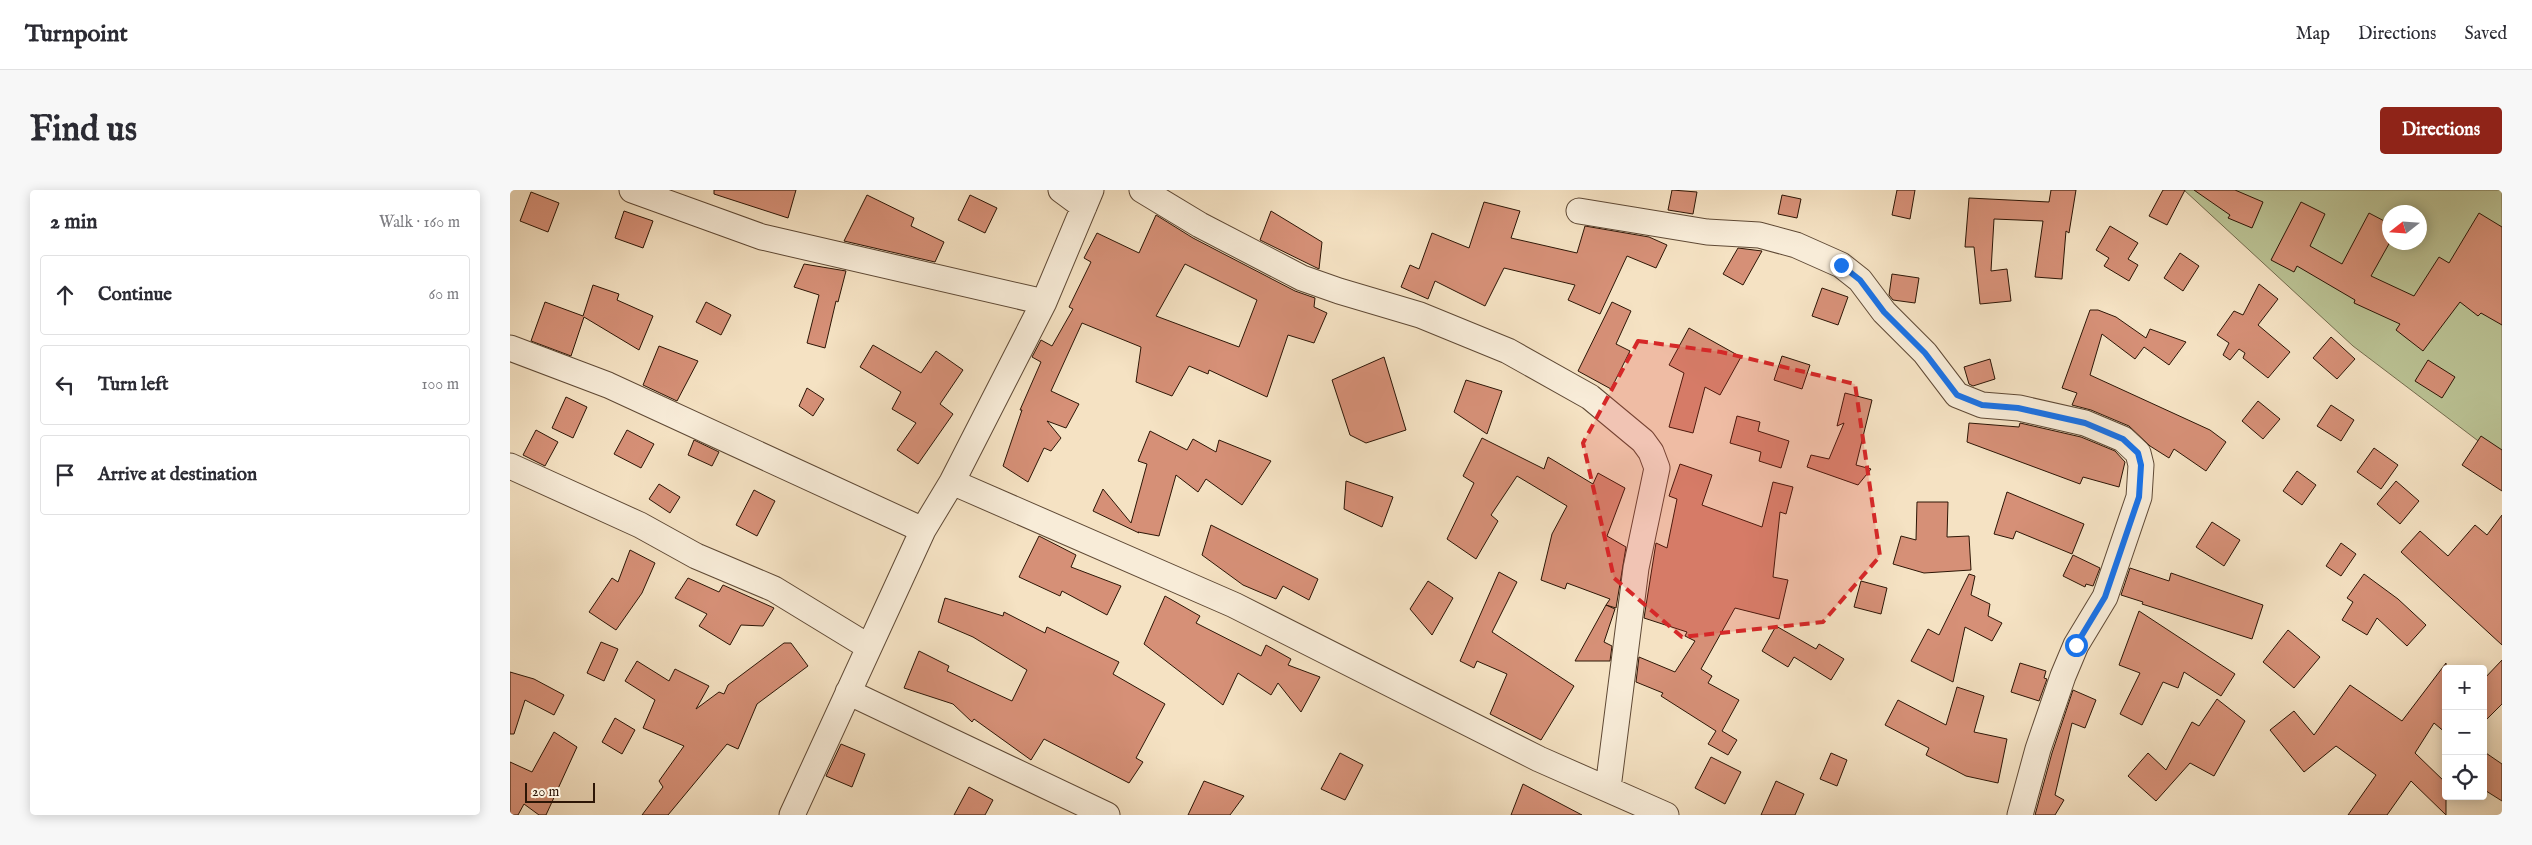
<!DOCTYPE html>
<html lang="en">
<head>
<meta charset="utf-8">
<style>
	:root { --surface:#fff; --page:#f7f7f7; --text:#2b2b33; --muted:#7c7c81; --line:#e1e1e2; --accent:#8f2418 }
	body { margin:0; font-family:"IM FELL English",serif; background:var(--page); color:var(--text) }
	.controls { position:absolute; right:15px; bottom:15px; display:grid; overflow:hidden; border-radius:5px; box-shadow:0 2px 12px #0003 }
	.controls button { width:45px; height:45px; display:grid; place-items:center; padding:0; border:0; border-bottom:1px solid var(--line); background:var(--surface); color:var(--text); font:25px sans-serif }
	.compass { position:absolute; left:1872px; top:15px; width:45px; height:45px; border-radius:50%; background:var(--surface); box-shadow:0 2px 12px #0003; rotate:253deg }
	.scale { position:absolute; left:15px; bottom:12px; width:70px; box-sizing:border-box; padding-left:5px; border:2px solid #2d1606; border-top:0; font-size:14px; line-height:18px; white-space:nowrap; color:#2d1606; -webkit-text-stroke:4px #f8ecd8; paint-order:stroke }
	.stop { position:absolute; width:15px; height:15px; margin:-11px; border:4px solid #1a73e8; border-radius:50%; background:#fff }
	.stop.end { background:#1a73e8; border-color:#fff; box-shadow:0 1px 5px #0008 }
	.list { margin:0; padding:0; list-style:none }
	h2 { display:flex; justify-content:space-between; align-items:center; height:65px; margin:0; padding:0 20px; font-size:21px }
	h2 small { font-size:16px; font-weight:400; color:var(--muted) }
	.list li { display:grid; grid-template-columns:32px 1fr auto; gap:15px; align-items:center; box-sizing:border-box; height:80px; margin:0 10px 10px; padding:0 10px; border:1px solid var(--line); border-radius:5px }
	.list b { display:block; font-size:19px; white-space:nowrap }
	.list em { font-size:16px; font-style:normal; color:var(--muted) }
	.icon { flex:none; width:28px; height:28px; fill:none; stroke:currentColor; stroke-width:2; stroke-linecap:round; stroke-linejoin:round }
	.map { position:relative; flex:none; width:1992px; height:625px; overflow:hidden; border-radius:5px }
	header { display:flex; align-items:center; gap:30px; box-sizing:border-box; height:70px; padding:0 25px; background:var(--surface); border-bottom:1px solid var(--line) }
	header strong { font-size:24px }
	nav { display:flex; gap:28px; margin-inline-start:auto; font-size:18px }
	.intro { display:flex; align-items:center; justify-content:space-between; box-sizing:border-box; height:120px; padding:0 30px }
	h1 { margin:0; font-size:35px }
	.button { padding:12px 22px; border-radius:5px; background:var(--accent); color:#fff; font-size:18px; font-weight:700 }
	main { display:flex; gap:30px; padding:0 30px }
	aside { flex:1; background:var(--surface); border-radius:5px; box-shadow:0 2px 12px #0003 }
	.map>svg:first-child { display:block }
</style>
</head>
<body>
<header>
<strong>Turnpoint</strong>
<nav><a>Map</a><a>Directions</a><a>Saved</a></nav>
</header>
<div class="intro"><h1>Find us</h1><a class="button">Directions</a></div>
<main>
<aside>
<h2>2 min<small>Walk · 160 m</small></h2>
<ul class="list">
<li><svg class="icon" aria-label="ahead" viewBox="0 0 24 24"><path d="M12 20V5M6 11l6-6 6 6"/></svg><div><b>Continue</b></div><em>60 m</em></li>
<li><svg class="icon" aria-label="left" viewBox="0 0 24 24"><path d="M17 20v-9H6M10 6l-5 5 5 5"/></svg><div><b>Turn left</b></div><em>100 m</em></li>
<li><svg class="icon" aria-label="arrive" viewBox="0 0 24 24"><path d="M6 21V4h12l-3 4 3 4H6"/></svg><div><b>Arrive at destination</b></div></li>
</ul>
</aside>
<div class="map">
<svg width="1992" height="625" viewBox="0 0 1992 625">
	<rect width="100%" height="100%" fill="#f5e2c3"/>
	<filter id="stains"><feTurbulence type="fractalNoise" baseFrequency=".004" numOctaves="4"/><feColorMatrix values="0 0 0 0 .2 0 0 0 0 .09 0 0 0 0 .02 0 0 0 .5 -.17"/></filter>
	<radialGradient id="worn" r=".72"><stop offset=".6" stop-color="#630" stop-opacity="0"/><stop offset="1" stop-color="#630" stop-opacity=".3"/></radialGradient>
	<path fill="#bbc395" stroke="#746c4e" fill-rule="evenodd" d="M 1674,0 L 1992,0 L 1992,269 L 1843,156 ZM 1880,22 L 1910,22 L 1910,52 L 1880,52 Z"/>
	<path fill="#d69077" stroke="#2d1606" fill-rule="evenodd" d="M 204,0 L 286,0 L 278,28 L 204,4 Z
		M 1162,0 L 1187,2 L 1183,24 L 1158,20 Z
		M 1387,0 L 1405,0 L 1400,29 L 1382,25 Z
		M 1541,0 L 1566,0 L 1559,43 L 1556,41 L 1552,89 L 1525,87 L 1533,31 L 1484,29 L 1481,81 L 1497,79 L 1501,111 L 1470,114 L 1464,57 L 1455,57 L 1459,8 L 1539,12 Z
		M 1653,0 L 1675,0 L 1657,35 L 1639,26 Z
		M 1684,0 L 1725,0 L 1753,12 L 1742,38 L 1718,28 L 1720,25 Z
		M 21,2 L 49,13 L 38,42 L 10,31 Z
		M 357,5 L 404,28 L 401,36 L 434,52 L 425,72 L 334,51 Z
		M 460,5 L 487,18 L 475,43 L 448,30 Z
		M 1272,5 L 1291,9 L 1287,28 L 1268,24 Z
		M 974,12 L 1010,21 L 1001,48 L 1067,63 L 1075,36 L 1139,47 L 1157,55 L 1146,78 L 1117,66 L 1090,124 L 1058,110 L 1065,95 L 994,78 L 975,116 L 925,91 L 918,109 L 891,97 L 900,75 L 909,79 L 922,43 L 959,58 Z
		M 1791,12 L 1815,24 L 1800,56 L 1832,74 L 1859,23 L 1880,34 L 1880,52 L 1861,86 L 1904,106 L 1929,67 L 1939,73 L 1969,23 L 1992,37 L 1992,135 L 1971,123 L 1968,126 L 1950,112 L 1913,161 L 1886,140 L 1890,134 L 1844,113 L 1845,110 L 1787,76 L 1784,82 L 1761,70 Z
		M 114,21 L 143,31 L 133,58 L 105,48 Z
		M 761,21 L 812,52 L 809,79 L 750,50 Z
		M 646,25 L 683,48 L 785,101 L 805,108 L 804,117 L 817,123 L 804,153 L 778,145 L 757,207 L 699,180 L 698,184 L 679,176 L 662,206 L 626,192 L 631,157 L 572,133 L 541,201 L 569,214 L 556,238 L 537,231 L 551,248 L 541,261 L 534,258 L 518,292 L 493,276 L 512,220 L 510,220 L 531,172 L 522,167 L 531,150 L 542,156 L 563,119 L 559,117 L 581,72 L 574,68 L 587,43 L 629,63 ZM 675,74 L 747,110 L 729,157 L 646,126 Z
		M 1600,36 L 1628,53 L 1618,69 L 1628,75 L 1619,91 L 1594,76 L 1599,68 L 1586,60 Z
		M 1228,58 L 1252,61 L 1233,95 L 1213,84 Z
		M 1670,63 L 1689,76 L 1673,101 L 1654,88 Z
		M 294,74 L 336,81 L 328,112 L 326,111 L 315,158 L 297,153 L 309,105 L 284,97 Z
		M 1382,84 L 1409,88 L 1405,113 L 1383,110 L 1379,105 Z
		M 1749,94 L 1768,109 L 1748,135 L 1780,162 L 1758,188 L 1733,168 L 1735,163 L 1729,159 L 1720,170 L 1713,165 L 1719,153 L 1707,145 L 1724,121 L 1733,125 Z
		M 83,95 L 109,104 L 107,110 L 143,126 L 129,160 L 74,127 L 61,166 L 21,151 L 35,112 L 73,126 Z
		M 1312,98 L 1338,107 L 1328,135 L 1302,126 Z
		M 196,112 L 221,125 L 211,145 L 186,132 Z
		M 1102,112 L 1121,121 L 1106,154 L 1120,161 L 1101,199 L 1068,181 Z
		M 1580,120 L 1588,120 L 1606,127 L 1636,148 L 1640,139 L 1676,152 L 1659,175 L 1634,157 L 1625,169 L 1592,144 L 1580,185 L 1700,240 L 1716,252 L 1696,281 L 1664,259 L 1659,268 L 1640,256 L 1619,236 L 1581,220 L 1562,215 L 1567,203 L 1552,198 Z
		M 1179,138 L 1231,167 L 1210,205 L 1195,197 L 1183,243 L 1159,237 L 1174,183 L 1159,175 Z
		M 1821,147 L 1845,169 L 1827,189 L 1803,168 Z
		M 363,155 L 411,183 L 426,161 L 453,180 L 430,214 L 443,224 L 408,274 L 387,260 L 406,233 L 382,219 L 391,202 L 350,177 Z
		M 149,156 L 188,171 L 167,211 L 133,195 Z
		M 1272,166 L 1300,175 L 1292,199 L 1264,190 Z
		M 874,167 L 896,240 L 856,253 L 840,245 L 822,190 Z
		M 1480,169 L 1485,189 L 1463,196 L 1459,194 L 1454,177 Z
		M 1918,170 L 1945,187 L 1932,208 L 1905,191 Z
		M 956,190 L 992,201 L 977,244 L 944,222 Z
		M 297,198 L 314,209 L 303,226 L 289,216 Z
		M 1335,203 L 1362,210 L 1346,275 L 1361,279 L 1348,295 L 1297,277 L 1301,265 L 1319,269 L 1334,233 L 1327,236 Z
		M 56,207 L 77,217 L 63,248 L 42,238 Z
		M 1748,211 L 1770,229 L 1753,249 L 1732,231 Z
		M 1821,215 L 1844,230 L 1831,251 L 1807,236 Z
		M 1227,226 L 1250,232 L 1248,241 L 1279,251 L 1271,278 L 1249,271 L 1251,262 L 1220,253 Z
		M 1459,233 L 1509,237 L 1510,233 L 1571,247 L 1605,261 L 1615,272 L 1609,297 L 1573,287 L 1570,294 L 1457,252 Z
		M 26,240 L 48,252 L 35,276 L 13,265 Z
		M 117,240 L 144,254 L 131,278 L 104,264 Z
		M 640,241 L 677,260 L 683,249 L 706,262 L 709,250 L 761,271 L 732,315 L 696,289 L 688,302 L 666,285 L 649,346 L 628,342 L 629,343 L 583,321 L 593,299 L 621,333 L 637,274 L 628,271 Z
		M 1971,246 L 1992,260 L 1992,301 L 1952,275 Z
		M 972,248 L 1034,279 L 1038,267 L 1083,294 L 1088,283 L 1115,298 L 1097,346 L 1116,357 L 1106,418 L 1096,415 L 1100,409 L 1057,393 L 1055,399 L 1031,390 L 1042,344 L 1057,316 L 1007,286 L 981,325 L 988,331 L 966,369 L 937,349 L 964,293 L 953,286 Z
		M 184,250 L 209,262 L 202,276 L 178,265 Z
		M 1864,258 L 1888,275 L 1871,299 L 1847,282 Z
		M 1170,274 L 1202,285 L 1192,315 L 1252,337 L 1263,292 L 1283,297 L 1276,324 L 1270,322 L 1263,387 L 1278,390 L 1269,429 L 1225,418 L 1191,479 L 1202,486 L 1198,493 L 1229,510 L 1212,541 L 1227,550 L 1218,565 L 1198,554 L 1206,541 L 1151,506 L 1153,503 L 1126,492 L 1129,467 L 1165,482 L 1185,451 L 1175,446 L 1177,442 L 1134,428 L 1146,353 L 1157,358 L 1167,309 L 1159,306 Z
		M 1787,281 L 1806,295 L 1792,315 L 1773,301 Z
		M 836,291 L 883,307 L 872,337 L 834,319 Z
		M 1886,291 L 1909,311 L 1890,334 L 1867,314 Z
		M 149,294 L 170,307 L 160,323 L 139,309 Z
		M 244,300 L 265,311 L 247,346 L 226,335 Z
		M 1497,302 L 1574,334 L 1562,364 L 1506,341 L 1503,349 L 1484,344 Z
		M 1407,312 L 1438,312 L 1437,347 L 1459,346 L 1461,380 L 1414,383 L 1383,374 L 1391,346 L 1406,350 Z
		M 1992,325 L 1992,455 L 1891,362 L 1910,341 L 1938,366 L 1965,335 L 1977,345 Z
		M 1702,332 L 1730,350 L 1714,376 L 1686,357 Z
		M 701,335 L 808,389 L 799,410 L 773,396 L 766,409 L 733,395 L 692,365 Z
		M 529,346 L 566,365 L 561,377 L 611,396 L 597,425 L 552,401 L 550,406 L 509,387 Z
		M 1831,353 L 1846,364 L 1831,386 L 1816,376 Z
		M 120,360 L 145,373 L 132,403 L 106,440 L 79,422 L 102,388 L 108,392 Z
		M 1563,365 L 1590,378 L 1583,396 L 1576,394 L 1575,397 L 1553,386 Z
		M 1620,378 L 1659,391 L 1661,383 L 1753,415 L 1742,449 L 1632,414 L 1633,412 L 1611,405 Z
		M 989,382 L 1007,392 L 982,442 L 1064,496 L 1031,550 L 980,524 L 997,484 L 967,471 L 964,478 L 950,471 Z
		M 1459,384 L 1465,386 L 1461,405 L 1480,414 L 1478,426 L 1492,433 L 1482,451 L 1455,437 L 1443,492 L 1401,471 L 1418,439 L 1429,445 Z
		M 1854,384 L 1888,409 L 1916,435 L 1897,456 L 1867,428 L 1857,445 L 1832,430 L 1843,412 L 1837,408 Z
		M 178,388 L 209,402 L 213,395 L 264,418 L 253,436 L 231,435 L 220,455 L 189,436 L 197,424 L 165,408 Z
		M 918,391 L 943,408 L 922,445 L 900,419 Z
		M 1351,391 L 1377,398 L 1371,424 L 1344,417 Z
		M 655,406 L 690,426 L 686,433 L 751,466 L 756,455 L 781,469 L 778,475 L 810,487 L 791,522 L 768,493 L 761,505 L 728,483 L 713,515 L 634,454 Z
		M 435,408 L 493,426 L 494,422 L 535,443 L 537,437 L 609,472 L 603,484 L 655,514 L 626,568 L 633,572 L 619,593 L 534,549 L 521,570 L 464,529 L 462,532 L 443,514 L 394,498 L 409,461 L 439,476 L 437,481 L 502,511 L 517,480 L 463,447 L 428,432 Z
		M 1096,415 L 1105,419 L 1094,452 L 1102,456 L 1100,471 L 1065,471 Z
		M 1629,421 L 1725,484 L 1711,506 L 1674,482 L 1668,498 L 1653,492 L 1632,535 L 1610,524 L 1630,483 L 1609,475 Z
		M 1266,436 L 1306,459 L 1309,454 L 1334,469 L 1321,490 L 1284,467 L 1278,477 L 1252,461 Z
		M 1778,440 L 1810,467 L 1784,498 L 1753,472 Z
		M 91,452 L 108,459 L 94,491 L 77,483 Z
		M 274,453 L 281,453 L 298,476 L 247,514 L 228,559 L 217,554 L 158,625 L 132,625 L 153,597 L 149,591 L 174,556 L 133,538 L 145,510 L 115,491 L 127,471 L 159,491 L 165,479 L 199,496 L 186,519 L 209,502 L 214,504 L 218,495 Z
		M 1992,470 L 1992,514 L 1973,533 L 1973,490 Z
		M 1510,473 L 1536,481 L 1534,488 L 1537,489 L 1529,511 L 1501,502 Z
		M 1936,473 L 1936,543 L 1924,533 L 1905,563 L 1936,593 L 1936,625 L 1901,591 L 1877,625 L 1838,625 L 1866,585 L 1826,556 L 1794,582 L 1760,540 L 1784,521 L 1804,545 L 1840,495 L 1892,531 Z
		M 0,482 L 24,489 L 54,505 L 44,525 L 15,510 L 4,544 L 0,544 Z
		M 1447,497 L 1474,506 L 1464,542 L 1497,549 L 1488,593 L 1456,586 L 1416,565 L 1419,558 L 1375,535 L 1388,510 L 1436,535 Z
		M 1563,500 L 1586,510 L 1575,538 L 1562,533 L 1545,605 L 1554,610 L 1545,625 L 1525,625 L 1542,563 Z
		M 1707,509 L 1735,531 L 1704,586 L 1680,573 L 1646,611 L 1618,586 L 1638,563 L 1656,580 L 1682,532 L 1689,536 Z
		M 105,528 L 125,540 L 112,564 L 92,552 Z
		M 44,542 L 67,557 L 36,625 L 29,625 L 14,614 L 8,625 L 0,625 L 0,572 L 22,582 Z
		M 331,554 L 355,564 L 342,597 L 316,586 Z
		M 1973,561 L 1992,574 L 1992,611 L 1973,599 Z
		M 830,563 L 853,575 L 835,610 L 811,599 Z
		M 1321,563 L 1337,570 L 1327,596 L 1310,589 Z
		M 1201,567 L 1231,582 L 1215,614 L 1185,598 Z
		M 694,591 L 734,606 L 720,625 L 678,625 Z
		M 1266,591 L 1294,604 L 1285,625 L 1251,625 Z
		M 1013,594 L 1072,625 L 1001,625 Z
		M 459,597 L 483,610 L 475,625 L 444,625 Z"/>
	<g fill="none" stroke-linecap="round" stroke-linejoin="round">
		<defs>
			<path id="minor" d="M 122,0 L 252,47 L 534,112
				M 551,0 L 574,17
				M 632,0 L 690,35 L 792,88 L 829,101 L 910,125 L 998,161 L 1080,207 L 1133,251 L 1141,262 L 1147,278 L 1126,378 L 1098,598
				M 1069,21 L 1197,42 L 1249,45 L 1286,55 L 1331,75 L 1350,90 L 1374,122 L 1415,163 L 1447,205 L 1472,215 L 1509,218 L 1575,233 L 1613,249 L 1628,263 L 1631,275 L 1629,307 L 1595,407 L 1566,455 L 1553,486 L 1528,559 L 1510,625
				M 0,158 L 98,195 L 413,340
				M 0,276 L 130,335 L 186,366 L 264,399 L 359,457
				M 442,292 L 724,415 L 1029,569 L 1156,625
				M 338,502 L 597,625
				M 282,625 L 413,340 L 442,292 L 534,112 L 581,0"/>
		</defs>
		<use href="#minor" stroke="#5f4935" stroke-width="27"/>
		<use href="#minor" stroke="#f8ecd8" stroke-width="25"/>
	</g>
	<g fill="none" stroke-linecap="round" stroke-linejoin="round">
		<path stroke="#1a73e8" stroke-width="6" d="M 1331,75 L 1350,90 L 1374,122 L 1415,163 L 1447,205 L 1472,215 L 1508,218 L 1575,233 L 1613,249 L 1628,263 L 1631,275 L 1629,307 L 1595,407 L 1566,455"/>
	</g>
	<path fill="#d62828" fill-opacity="0.2" stroke="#d62828" stroke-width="4" stroke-dasharray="10 6" stroke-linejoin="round" d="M 1128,151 L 1211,162 L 1345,194 L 1370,366 L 1313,432 L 1172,447 L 1104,388 L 1073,253 Z"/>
	<rect width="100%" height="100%" filter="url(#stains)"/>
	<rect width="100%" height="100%" fill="url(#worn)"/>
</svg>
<div class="controls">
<button>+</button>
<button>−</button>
<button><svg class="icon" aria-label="locate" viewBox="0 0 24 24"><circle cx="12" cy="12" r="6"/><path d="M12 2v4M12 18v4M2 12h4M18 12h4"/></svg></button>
</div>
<svg class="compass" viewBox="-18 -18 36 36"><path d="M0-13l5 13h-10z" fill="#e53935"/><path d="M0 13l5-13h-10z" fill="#7c7c81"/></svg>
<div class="scale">20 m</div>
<div class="stop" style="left:1566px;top:455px"></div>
<div class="stop end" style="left:1331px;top:75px"></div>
</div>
</main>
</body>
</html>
